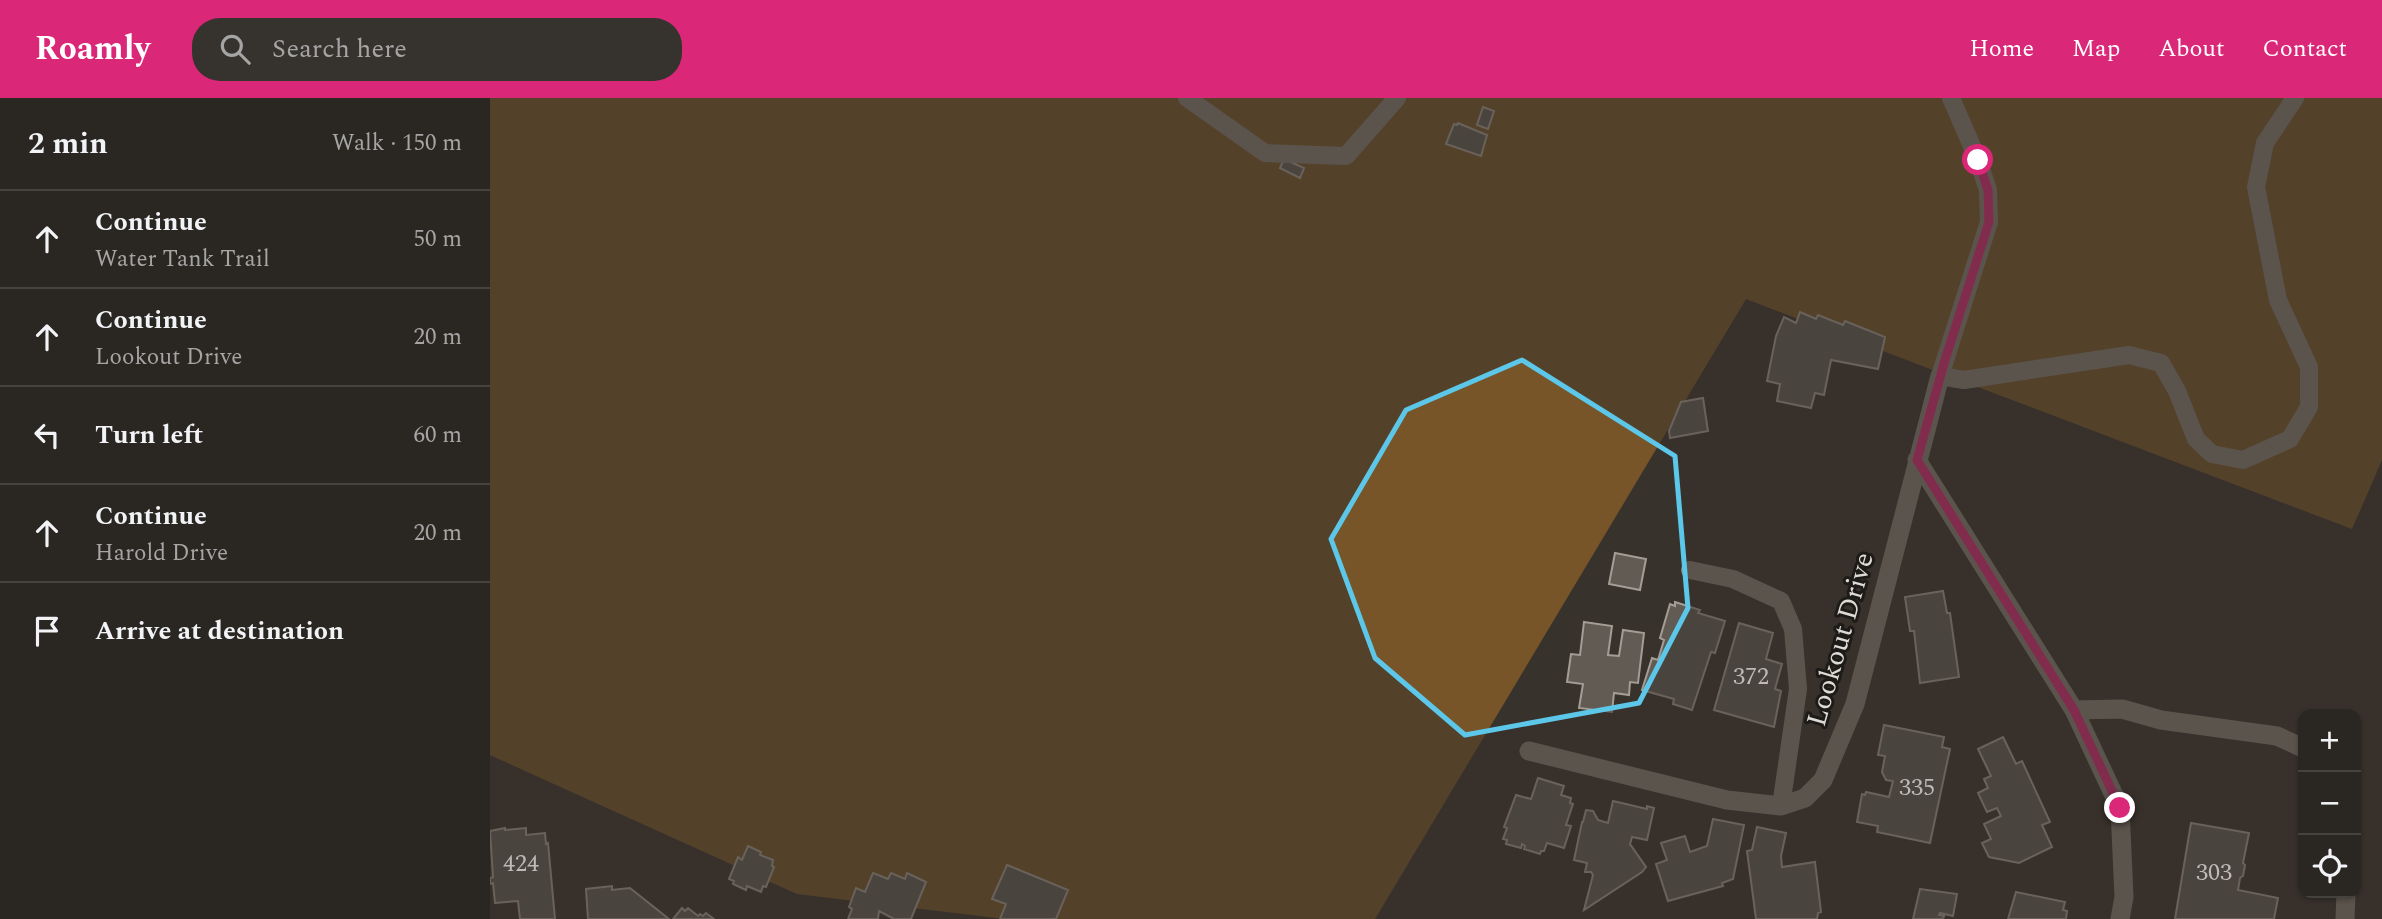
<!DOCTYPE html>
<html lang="en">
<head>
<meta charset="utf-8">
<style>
	:root { --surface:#2a2621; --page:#36322e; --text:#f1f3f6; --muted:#a5a5a5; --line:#46433f; --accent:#db2777 }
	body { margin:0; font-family:Spectral,serif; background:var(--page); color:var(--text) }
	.controls { position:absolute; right:21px; bottom:21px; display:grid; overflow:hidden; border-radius:14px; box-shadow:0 2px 5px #0004 }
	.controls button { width:63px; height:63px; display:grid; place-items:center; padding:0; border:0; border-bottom:2px solid var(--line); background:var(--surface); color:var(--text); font:35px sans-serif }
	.stop { position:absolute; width:21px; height:21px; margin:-16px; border:5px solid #db2777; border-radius:50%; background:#fff }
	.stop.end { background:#db2777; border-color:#fff; box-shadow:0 2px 7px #0008 }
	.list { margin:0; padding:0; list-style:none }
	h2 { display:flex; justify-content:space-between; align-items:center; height:91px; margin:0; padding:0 28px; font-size:30px }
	h2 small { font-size:23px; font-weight:400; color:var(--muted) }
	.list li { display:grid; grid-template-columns:46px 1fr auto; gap:21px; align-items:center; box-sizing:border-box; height:98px; padding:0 28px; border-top:2px solid var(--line) }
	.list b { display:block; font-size:26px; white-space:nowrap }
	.list p { margin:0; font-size:23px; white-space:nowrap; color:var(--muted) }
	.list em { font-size:23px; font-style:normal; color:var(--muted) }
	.icon { flex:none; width:38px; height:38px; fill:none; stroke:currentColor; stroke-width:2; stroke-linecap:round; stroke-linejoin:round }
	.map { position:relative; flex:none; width:1892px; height:821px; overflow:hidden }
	header { display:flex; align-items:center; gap:42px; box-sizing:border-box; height:98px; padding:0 35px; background:var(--accent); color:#fff }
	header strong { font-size:33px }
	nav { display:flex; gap:38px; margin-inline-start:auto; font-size:24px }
	.search { width:490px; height:63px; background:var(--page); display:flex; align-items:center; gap:18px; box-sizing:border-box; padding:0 24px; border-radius:28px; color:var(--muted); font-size:26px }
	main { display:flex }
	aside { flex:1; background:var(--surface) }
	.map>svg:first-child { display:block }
</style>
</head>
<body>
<header>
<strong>Roamly</strong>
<div class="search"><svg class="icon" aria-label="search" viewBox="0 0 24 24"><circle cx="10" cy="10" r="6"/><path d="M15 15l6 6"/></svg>Search here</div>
<nav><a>Home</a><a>Map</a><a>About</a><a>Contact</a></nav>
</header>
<main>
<aside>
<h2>2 min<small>Walk · 150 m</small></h2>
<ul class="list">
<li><svg class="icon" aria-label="ahead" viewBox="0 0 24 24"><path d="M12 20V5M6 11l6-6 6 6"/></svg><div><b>Continue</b><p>Water Tank Trail</p></div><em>50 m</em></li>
<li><svg class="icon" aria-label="ahead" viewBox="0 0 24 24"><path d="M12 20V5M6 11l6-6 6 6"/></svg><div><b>Continue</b><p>Lookout Drive</p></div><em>20 m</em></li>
<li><svg class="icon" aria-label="left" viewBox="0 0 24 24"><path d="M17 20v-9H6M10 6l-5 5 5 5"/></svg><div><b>Turn left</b></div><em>60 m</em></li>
<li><svg class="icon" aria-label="ahead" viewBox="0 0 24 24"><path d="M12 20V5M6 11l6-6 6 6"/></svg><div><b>Continue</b><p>Harold Drive</p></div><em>20 m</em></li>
<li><svg class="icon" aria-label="arrive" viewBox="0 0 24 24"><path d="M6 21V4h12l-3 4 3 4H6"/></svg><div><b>Arrive at destination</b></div></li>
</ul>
</aside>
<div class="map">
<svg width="1892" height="821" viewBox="0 0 1892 821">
	<rect width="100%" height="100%" fill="#38322c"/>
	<path fill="#775529" d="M 0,0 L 1892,0 L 1892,362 L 1862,431 L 1256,201 L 885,821 L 515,821 L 307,796 L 0,657 Z"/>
	<path fill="#615b54" stroke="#a49d95" stroke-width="2" d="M 993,9 L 1004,13 L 998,31 L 987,27 Z
		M 968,25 L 997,37 L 991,58 L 956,46 L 964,26 L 967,27 Z
		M 794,61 L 814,70 L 810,80 L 790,70 Z
		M 1310,214 L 1326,221 L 1328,217 L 1353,227 L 1355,223 L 1395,239 L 1388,271 L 1341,262 L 1334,297 L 1325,295 L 1321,310 L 1287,303 L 1290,286 L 1277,283 L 1286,238 L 1294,219 L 1306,225 Z
		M 1213,300 L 1218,333 L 1180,340 L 1179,333 L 1191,304 Z
		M 1125,455 L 1156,461 L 1150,492 L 1119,486 Z
		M 1453,493 L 1457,515 L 1460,515 L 1469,579 L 1430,585 L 1424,533 L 1420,533 L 1415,499 Z
		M 1185,504 L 1210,512 L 1208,515 L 1235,523 L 1225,555 L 1221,554 L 1202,612 L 1183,606 L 1184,601 L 1152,592 L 1162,560 L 1168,562 L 1174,542 L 1170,540 L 1180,506 L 1185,508 Z
		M 1094,524 L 1122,528 L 1118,557 L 1129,558 L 1133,532 L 1154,535 L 1148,585 L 1140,584 L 1139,597 L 1124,595 L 1122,614 L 1089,610 L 1093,586 L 1077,584 L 1081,556 L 1090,557 Z
		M 1249,525 L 1283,535 L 1276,561 L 1292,566 L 1285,591 L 1291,593 L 1284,629 L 1224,612 Z
		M 1394,627 L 1454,639 L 1452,649 L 1460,651 L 1440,745 L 1387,734 L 1388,728 L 1367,724 L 1372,696 L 1375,697 L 1376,694 L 1399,699 L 1403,683 L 1396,682 L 1392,674 L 1395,658 L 1388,657 Z
		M 1513,639 L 1526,666 L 1532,663 L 1560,724 L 1552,727 L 1562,749 L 1529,765 L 1499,759 L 1492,745 L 1501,741 L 1494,726 L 1511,718 L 1507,710 L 1497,714 L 1488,695 L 1498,690 L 1494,681 L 1501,678 L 1488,651 Z
		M 1048,680 L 1074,688 L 1071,697 L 1081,700 L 1080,705 L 1083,706 L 1076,727 L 1081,728 L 1074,750 L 1057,745 L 1054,753 L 1051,753 L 1050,756 L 1034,751 L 1035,748 L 1032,746 L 1031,750 L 1016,746 L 1017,742 L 1013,741 L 1017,730 L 1014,729 L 1026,697 L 1041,701 Z
		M 1123,703 L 1157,711 L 1157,708 L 1164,710 L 1157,742 L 1142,739 L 1140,746 L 1156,769 L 1152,774 L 1094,812 L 1103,777 L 1101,774 L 1095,774 L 1097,765 L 1084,762 L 1092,724 L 1093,724 L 1096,712 L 1103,713 L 1108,722 L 1118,725 Z
		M 1223,721 L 1254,727 L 1243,781 L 1232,785 L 1233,788 L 1178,803 L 1166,766 L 1177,762 L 1171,745 L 1195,738 L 1200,754 L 1217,748 Z
		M 1701,725 L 1759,735 L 1753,765 L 1755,767 L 1753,778 L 1750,780 L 1748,792 L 1788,800 L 1784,821 L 1685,821 Z
		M 1267,729 L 1296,735 L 1291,758 L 1292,769 L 1325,764 L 1331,814 L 1328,815 L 1327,821 L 1266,821 L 1257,753 L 1262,752 Z
		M 15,730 L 15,732 L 36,730 L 36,737 L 55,735 L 56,746 L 58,745 L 65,821 L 30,821 L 28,803 L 5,805 L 3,785 L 0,786 L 0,780 L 3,779 L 0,733 Z
		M 258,748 L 271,754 L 270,757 L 283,762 L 282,768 L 284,769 L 276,789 L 273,788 L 271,794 L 257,788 L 256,792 L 243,786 L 244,783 L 239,781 L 248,759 L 252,762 Z
		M 517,767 L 578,792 L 566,821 L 510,821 L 516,806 L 502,801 Z
		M 383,775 L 398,781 L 401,775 L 415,781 L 417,775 L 436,784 L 421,821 L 404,821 L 389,813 L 388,821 L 358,821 L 362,811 L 359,809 L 366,790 L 375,794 Z
		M 122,788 L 122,792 L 140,790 L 179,821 L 98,821 L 96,791 Z
		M 1430,791 L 1467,796 L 1463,818 L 1450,815 L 1449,817 L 1454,818 L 1453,821 L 1423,821 Z
		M 1526,794 L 1575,804 L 1573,812 L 1577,813 L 1576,821 L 1518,821 Z
		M 192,810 L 195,813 L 198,810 L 208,818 L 210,816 L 213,818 L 216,815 L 224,821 L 183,821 Z"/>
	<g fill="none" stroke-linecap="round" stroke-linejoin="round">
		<path stroke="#867f77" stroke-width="18" d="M 697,0 L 775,55 L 856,58 L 907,0
			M 1461,0 L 1488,62 L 1498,92 L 1499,124 L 1450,278 L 1474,282 L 1639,257 L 1671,265 L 1687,293 L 1706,341 L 1722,356 L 1753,362 L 1800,341 L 1819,309 L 1819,269 L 1788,202 L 1766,89 L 1775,45 L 1805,0
			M 1200,472 L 1243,481 L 1291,503 L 1303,531 L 1308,591 L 1291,708"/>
		<path stroke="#867f77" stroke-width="19" d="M 1427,362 L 1584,612 L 1632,611 L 1671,622 L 1787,638 L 1813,650
			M 1584,612 L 1630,710 L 1634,799 L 1630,821
			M 1039,653 L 1237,702 L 1291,708 L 1315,700 L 1333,682 L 1365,606 L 1450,278
			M 1855,821 L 1856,795"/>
	</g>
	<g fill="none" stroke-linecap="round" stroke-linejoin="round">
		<path stroke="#db2777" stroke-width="9" d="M 1488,62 L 1498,92 L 1499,124 L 1455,262 L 1427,362 L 1584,612 L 1630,710"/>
	</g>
	<path d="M0 0H1892V821H0ZM 1032,262 L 1185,358 L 1198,510 L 1149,605 L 975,637 L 885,560 L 841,441 L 916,312 Z" fill="#38322c" fill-opacity=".55" fill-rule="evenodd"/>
	<path fill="none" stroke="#5cc7e8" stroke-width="5" stroke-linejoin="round" d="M 1032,262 L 1185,358 L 1198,510 L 1149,605 L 975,637 L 885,560 L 841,441 L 916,312 Z"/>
	<g text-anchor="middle" stroke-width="6" stroke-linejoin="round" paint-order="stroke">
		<g font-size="24" fill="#bfbab6">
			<text x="1261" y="586">372</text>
			<text x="1427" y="697">335</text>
			<text x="31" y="773">424</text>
			<text x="1724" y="782">303</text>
		</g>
		<g font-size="28" fill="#dedad6" stroke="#1d1b18">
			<text transform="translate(1349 541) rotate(-74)" y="10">Lookout Drive</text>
		</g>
	</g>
</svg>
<div class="controls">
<button>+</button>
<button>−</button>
<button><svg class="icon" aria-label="locate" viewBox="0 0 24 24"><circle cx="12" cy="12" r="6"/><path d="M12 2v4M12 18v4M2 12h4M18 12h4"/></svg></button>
</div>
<div class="stop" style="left:1488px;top:62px"></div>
<div class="stop end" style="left:1630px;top:710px"></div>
</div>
</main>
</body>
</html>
